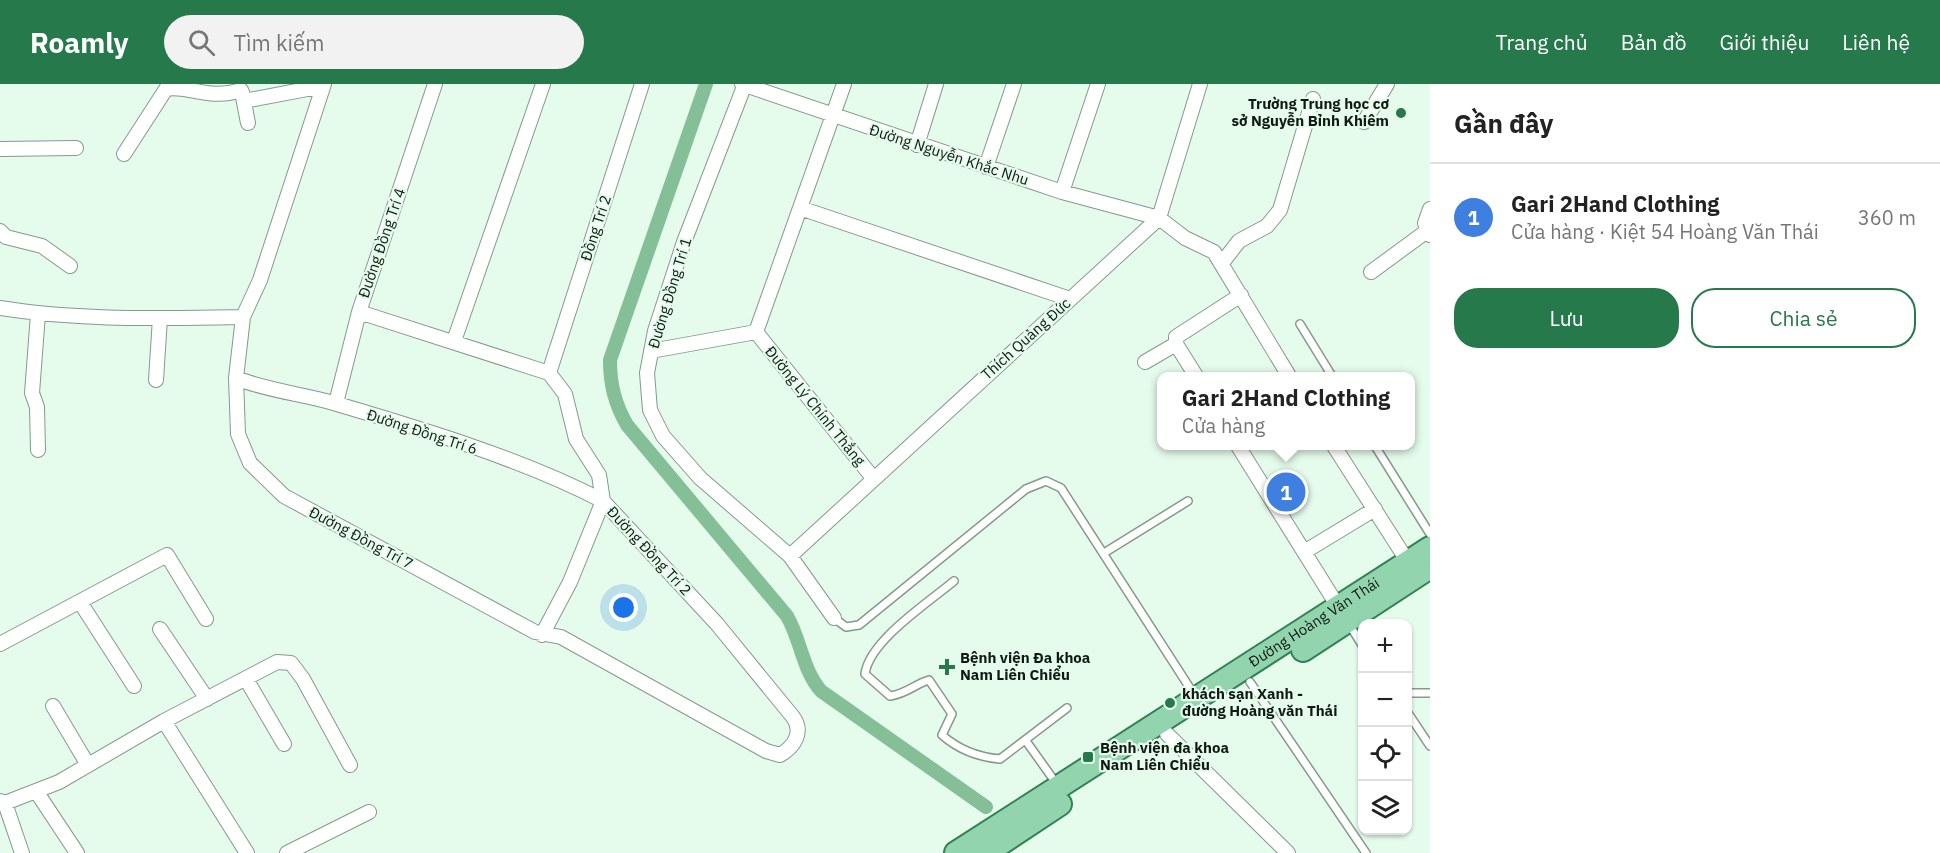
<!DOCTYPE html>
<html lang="vi">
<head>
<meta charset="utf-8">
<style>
	:root { --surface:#fff; --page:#f2f2f2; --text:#222; --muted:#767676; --line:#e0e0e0; --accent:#26794b }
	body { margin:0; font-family:"IBM Plex Sans",sans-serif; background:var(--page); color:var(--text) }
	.controls { position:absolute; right:18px; bottom:18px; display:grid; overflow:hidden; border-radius:12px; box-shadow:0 2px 4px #0004 }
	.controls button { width:54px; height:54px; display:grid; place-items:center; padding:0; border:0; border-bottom:2px solid var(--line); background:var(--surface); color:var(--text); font:30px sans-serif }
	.you { position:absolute; left:624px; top:524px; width:21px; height:21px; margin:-15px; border:4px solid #fff; border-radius:50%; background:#1a73e8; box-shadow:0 0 0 9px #1a73e833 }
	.badge { display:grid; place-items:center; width:39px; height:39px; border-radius:50%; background:var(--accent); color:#fff; font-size:20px; font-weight:700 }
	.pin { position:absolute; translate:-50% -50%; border:3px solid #fff; box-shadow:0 2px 6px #0006 }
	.popup { position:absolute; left:1157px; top:288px; width:258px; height:78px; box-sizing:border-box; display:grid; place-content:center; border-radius:12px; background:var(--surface); filter:drop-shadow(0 2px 4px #0005); font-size:20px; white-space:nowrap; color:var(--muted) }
	.popup b { font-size:22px; color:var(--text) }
	.popup::after { content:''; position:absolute; left:50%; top:100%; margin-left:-12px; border:12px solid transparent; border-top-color:var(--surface) }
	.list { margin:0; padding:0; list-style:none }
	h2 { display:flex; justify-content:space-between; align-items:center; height:78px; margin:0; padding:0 24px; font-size:26px }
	h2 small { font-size:20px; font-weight:400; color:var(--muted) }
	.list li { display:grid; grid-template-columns:39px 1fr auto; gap:18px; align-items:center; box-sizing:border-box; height:108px; padding:0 24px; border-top:2px solid var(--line) }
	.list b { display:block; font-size:22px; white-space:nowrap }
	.list p { margin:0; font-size:20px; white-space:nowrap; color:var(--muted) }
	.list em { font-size:20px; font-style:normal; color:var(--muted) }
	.actions { display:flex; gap:12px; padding:18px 24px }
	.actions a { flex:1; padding:14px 0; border:2px solid var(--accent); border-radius:24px; text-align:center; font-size:21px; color:var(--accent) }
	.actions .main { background:var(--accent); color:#fff }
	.icon { flex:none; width:33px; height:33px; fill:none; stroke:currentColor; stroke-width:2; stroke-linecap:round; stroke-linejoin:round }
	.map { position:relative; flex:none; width:1430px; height:769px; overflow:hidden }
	header { display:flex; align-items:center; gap:36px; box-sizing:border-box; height:84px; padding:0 30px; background:var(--accent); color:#fff }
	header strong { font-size:28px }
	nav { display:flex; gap:33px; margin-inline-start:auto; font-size:21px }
	.search { width:420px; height:54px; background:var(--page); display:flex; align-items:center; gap:15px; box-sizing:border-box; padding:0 21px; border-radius:33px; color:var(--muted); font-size:22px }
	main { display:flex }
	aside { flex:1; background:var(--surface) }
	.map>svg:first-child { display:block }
</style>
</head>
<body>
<header>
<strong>Roamly</strong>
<div class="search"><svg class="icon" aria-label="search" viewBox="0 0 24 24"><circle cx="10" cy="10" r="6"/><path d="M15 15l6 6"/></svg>Tìm kiếm</div>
<nav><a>Trang chủ</a><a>Bản đồ</a><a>Giới thiệu</a><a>Liên hệ</a></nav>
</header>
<main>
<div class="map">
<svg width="1430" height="769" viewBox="0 0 1430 769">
	<rect width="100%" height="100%" fill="#e5fcec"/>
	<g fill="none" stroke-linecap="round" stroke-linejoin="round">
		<path stroke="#84bf98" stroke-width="14" d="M 706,0 L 610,276 C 610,301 615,320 627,341 L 787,532 C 801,556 802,585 821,607 L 986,723"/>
		<defs>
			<path id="lane" d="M 1300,240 L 1332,292
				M 1375,362 L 1430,450
				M 1104,469 L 1188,417
				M 954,497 C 929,518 869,557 865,590 L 890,612 C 906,610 915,600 929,596 L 952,630 L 942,651 C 959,666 977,673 1000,675 L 1067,624
				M 834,534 L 846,543 L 859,541 L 1026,405 L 1046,397 L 1061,404 L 1195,612
				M 1349,540 L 1362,561
				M 1250,598 L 1366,769
				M 1408,609 L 1430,609
				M 1408,629 L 1430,662
				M 1026,657 L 1056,699"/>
			<path id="street" d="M 324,0 L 260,196 L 243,233 L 236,294 L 238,350 L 250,379 L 284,412 L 535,548 L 561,553 L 766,667 L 780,671 C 794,663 804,648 793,633 L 717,540 L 603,417 L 599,391 L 576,355 L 565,310 L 549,289
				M 742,0 L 1062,108 L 1159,134 L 1185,154 L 1214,168 L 1289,292
				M 745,0 L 684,158 L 655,247 L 647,289 L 650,326 L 663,352 L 700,394 L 790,472 L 834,534
				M 242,8 L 248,39
				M 244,17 L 323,2
				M 1364,38 L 1387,0
				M 917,61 L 936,0
				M 0,65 L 76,64
				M 124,70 L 166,5 C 185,0 210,17 241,6
				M 986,83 L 1014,0
				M 1062,108 L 1098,0
				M 800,124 L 1070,215
				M 1430,125 L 1425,139 L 1430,151
				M 0,147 L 6,153 L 42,162 L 70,182
				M 1222,179 L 1239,157 L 1267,142 L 1280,126 L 1313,15
				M 1371,188 L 1427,147
				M 0,224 C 80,237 162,234 243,233
				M 359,228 L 549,289
				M 38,230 L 32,309 L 37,323 L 38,366
				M 756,248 L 844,0
				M 756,248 L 873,394
				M 454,257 L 543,0
				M 651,267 L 756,248
				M 1145,278 L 1176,260
				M 549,289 L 642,0
				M 1196,292 L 1176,260 L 1176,253 L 1241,211
				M 236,294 C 268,307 304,310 337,320 C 425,346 522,375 603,417
				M 156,296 L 160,234
				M 336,319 L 359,228 L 435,0
				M 1238,362 L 1339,524
				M 1334,362 L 1408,478
				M 1304,468 L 1375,425
				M 790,472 L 1159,134 L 1200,0
				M 80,518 L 134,602
				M 160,545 L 207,615
				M 542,551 L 570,498 L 603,417
				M 0,560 L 167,471 L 206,535
				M 246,595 L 284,660
				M 53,622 L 88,681
				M 164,637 L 247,769
				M 1167,650 L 1288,769
				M 36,707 L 77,769
				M 0,717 L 5,719 L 59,698 L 164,637 L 277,578 L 291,579 L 303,595 L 350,681
				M 5,719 L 22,769
				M 287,769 L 369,728"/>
			<g id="primary">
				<path d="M 1303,566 L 1430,483"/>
				<path id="s1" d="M 956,769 L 1430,464"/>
				<path d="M 986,769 L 1060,720"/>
			</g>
		</defs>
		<use href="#lane" stroke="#849a8b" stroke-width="10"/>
		<use href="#street" stroke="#849a8b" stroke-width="16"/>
		<use href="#primary" stroke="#348055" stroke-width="26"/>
		<use href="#lane" stroke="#fff" stroke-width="7"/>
		<use href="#street" stroke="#fff" stroke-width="14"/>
		<use href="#primary" stroke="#91d4ae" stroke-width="22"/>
	</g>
	<g fill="#26794b" stroke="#e5fcec" stroke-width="2">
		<circle cx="1401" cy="29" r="6"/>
		<path d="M944 574h6v6h6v6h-6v6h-6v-6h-6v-6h6z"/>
		<circle cx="1170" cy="619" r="6"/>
		<rect x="1082" y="667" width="12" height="12" rx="3"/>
	</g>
	<g text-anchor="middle" stroke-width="4.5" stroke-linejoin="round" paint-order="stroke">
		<g font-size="15" font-weight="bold" fill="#101913" stroke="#e5fcec" text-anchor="start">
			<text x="1389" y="25" text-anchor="end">Trường Trung học cơ<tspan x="1389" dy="17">sở Nguyễn Bỉnh Khiêm</tspan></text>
			<text x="960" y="579">Bệnh viện Đa khoa<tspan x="960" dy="17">Nam Liên Chiểu</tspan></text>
			<text x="1182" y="615">khách sạn Xanh -<tspan x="1182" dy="17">đường Hoàng văn Thái</tspan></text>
			<text x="1100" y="669">Bệnh viện đa khoa<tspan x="1100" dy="17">Nam Liên Chiểu</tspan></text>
		</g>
		<g font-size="15" fill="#101913" stroke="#e5fcec">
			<text transform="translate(949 71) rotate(18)" y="5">Đường Nguyễn Khắc Nhu</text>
			<text transform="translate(596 144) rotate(-72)" y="5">Đồng Trí 2</text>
			<text transform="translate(382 159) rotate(-71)" y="5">Đường Đồng Trí 4</text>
			<text transform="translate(670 209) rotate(-73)" y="5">Đường Đồng Trí 1</text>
			<text transform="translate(1026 255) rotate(-42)" y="5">Thích Quảng Đức</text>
			<text transform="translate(815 322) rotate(51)" y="5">Đường Lý Chính Thắng</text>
			<text transform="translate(422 348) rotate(18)" y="5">Đường Đồng Trí 6</text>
			<text transform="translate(361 454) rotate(28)" y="5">Đường Đồng Trí 7</text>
			<text transform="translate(649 467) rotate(47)" y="5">Đường Đồng Trí 2</text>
			<text dy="5" stroke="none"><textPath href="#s1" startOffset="426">Đường Hoàng Văn Thái</textPath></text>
		</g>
	</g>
</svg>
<div class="controls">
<button>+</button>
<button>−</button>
<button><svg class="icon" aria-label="locate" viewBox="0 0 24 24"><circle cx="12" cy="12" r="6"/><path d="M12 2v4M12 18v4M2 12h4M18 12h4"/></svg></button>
<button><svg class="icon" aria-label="layers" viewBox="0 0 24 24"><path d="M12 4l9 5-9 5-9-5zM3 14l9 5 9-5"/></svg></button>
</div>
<div class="you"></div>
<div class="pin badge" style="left:1286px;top:408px;background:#3f7fe0">1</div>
<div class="popup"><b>Gari 2Hand Clothing</b>Cửa hàng</div>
</div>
<aside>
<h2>Gần đây<small></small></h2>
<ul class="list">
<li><span class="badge" style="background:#3f7fe0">1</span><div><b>Gari 2Hand Clothing</b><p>Cửa hàng · Kiệt 54 Hoàng Văn Thái</p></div><em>360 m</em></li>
</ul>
<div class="actions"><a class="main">Lưu</a><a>Chia sẻ</a></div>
</aside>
</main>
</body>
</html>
